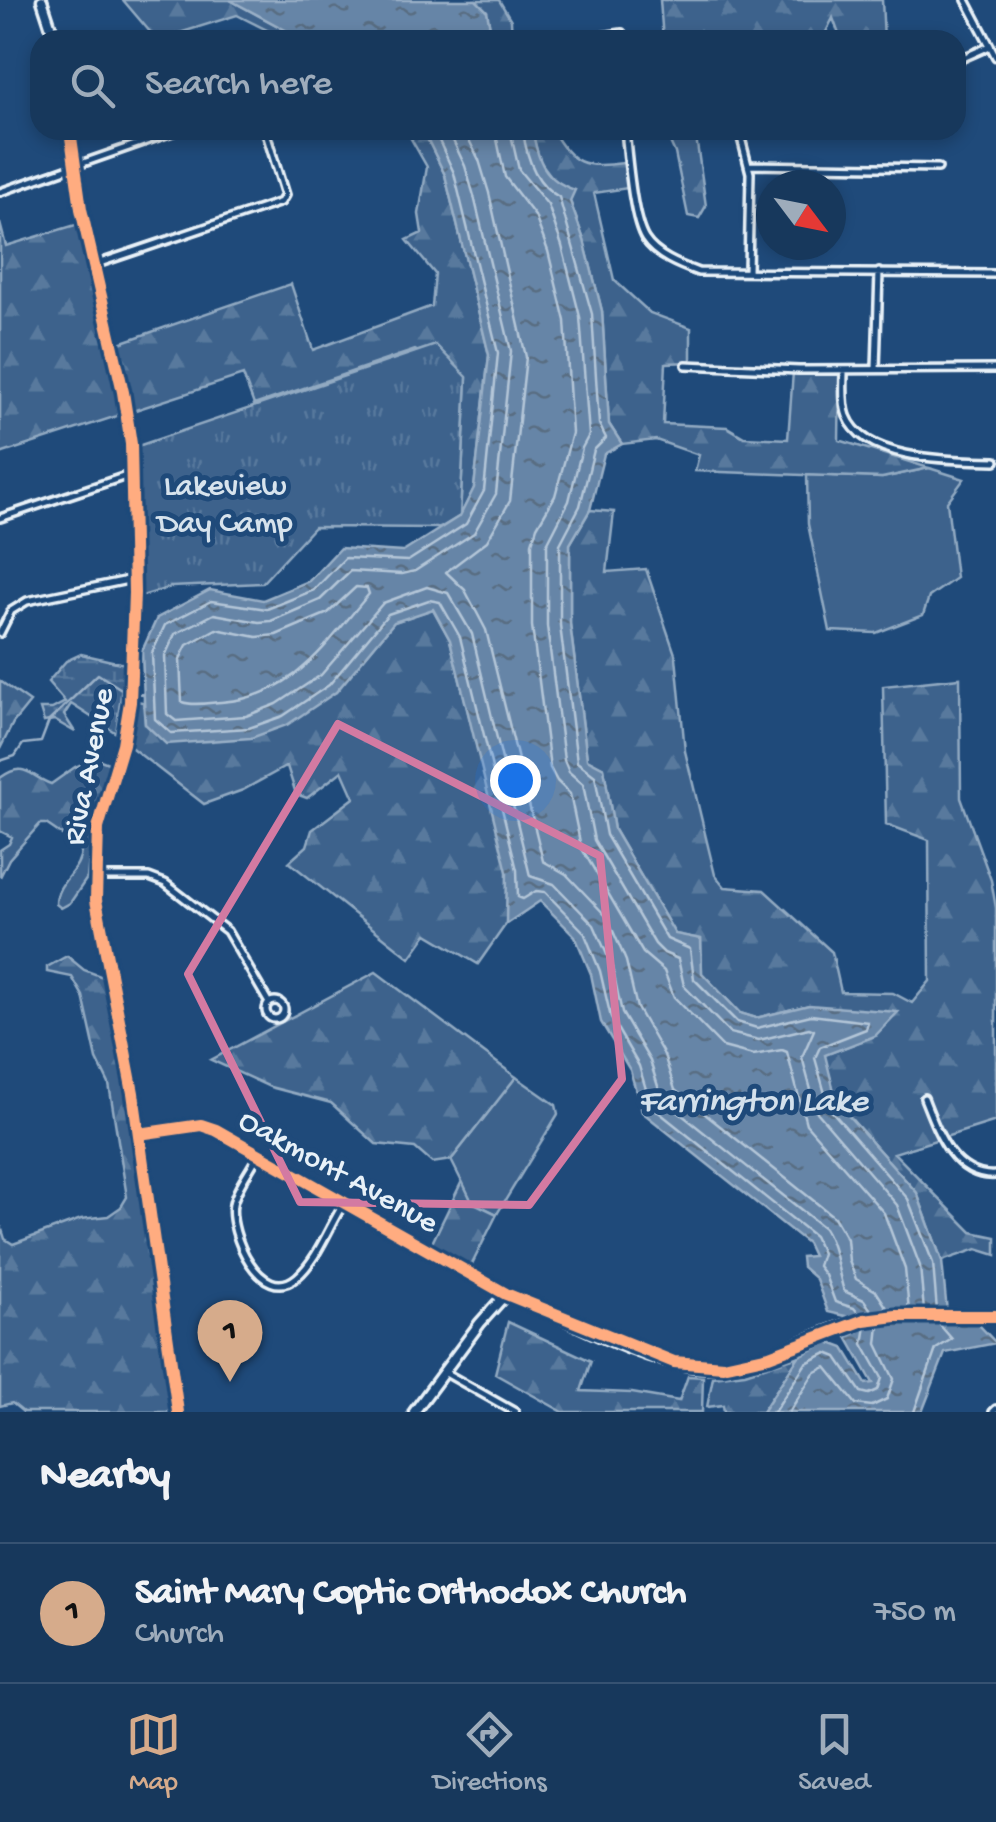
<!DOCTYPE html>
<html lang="en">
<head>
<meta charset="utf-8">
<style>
	:root { --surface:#17385c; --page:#244365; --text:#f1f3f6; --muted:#9eacbb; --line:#365272; --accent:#d6ab8b }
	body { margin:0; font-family:"Gochi Hand",sans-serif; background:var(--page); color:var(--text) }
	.compass { position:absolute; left:756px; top:170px; width:90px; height:90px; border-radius:50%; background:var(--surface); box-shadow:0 5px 15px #0003; rotate:122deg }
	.you { position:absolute; left:515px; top:780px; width:35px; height:35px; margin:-25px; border:8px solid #fff; border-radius:50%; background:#1a73e8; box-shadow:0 0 0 15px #1a73e833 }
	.badge { display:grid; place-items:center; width:65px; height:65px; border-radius:50%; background:var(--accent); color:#111; font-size:32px; font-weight:700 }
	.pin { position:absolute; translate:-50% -82px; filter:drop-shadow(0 2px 5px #0008) }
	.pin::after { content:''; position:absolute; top:52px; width:35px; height:30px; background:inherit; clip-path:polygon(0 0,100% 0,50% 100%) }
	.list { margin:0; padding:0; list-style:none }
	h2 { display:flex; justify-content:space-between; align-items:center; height:130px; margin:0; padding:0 40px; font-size:42px }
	h2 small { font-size:32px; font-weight:400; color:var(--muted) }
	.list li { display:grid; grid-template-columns:65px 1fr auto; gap:30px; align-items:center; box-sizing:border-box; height:140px; padding:0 40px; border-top:2px solid var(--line) }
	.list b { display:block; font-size:38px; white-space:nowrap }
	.list p { margin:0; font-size:32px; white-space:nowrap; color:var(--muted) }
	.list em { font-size:32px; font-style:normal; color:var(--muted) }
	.icon { flex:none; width:55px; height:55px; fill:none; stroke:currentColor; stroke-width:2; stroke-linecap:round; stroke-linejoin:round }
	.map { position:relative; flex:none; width:996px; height:1412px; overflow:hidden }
	.search { position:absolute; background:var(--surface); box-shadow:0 5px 15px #0003; left:30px; right:30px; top:30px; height:110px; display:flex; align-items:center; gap:25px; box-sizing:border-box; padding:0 35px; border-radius:30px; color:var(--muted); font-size:38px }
	.sheet { height:270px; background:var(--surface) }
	nav { display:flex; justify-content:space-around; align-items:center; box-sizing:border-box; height:140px; border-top:2px solid var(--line); background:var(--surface); font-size:28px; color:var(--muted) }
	nav a { display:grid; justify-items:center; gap:5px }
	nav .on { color:var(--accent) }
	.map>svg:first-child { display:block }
</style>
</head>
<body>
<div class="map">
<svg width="996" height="1412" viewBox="0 0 996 1412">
	<defs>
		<pattern id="forest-firs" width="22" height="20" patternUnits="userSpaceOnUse" patternTransform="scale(2.5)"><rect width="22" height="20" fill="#3c628c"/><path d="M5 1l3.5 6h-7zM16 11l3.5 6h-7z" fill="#58799d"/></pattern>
		<pattern id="wetland-marsh" width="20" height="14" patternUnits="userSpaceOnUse" patternTransform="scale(2.5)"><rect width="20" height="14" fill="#3c628c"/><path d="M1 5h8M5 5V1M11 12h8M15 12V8" fill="none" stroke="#58799d"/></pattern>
		<pattern id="park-tufts" width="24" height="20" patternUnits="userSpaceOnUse" patternTransform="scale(2.5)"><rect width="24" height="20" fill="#3c628c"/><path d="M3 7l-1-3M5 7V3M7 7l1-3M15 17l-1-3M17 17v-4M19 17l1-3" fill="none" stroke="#58799d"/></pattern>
		<pattern id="water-ripples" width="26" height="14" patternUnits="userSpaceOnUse" patternTransform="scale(2.5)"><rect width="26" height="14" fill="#6685a7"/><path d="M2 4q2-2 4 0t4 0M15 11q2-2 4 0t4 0" fill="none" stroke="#596d82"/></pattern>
	</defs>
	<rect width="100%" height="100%" fill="#1f4a7a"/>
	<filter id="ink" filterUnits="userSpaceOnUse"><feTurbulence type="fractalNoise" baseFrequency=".01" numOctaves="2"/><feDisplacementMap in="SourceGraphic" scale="20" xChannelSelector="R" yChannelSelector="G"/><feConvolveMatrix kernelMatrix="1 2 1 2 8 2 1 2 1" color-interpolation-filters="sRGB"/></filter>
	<g filter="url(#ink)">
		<path fill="#3c628c" stroke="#92aac2" stroke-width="2.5" d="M 929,468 L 964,479 L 947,502 L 956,578 L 929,597 L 923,615 L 876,633 L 830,631 L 808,524 L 807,475 L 882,478 Z
			M 516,1077 L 556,1105 L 558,1114 L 497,1214 L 472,1202 L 451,1160 Z"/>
		<path fill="url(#forest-firs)" stroke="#92aac2" stroke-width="2.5" d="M 123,0 L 230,0 L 304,40 L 287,40 L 237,15 L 157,40 Z
			M 476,0 L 499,0 L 511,20 L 512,40 L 492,40 L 487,11 Z
			M 660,0 L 882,0 L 884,40 L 841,40 L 833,18 L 822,40 L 663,40 Z
			M 406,130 L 423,130 L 445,175 L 489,355 L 474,488 L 460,516 L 467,378 L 415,350 L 254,405 L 243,375 L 0,454 L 0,223 L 6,246 L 82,223 L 111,346 L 291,284 L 313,350 L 432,306 L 435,274 L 407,240 L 422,233 L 419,214 L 427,167 Z
			M 532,130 L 552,130 C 573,165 583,168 624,163 L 628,188 L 594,193 L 614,280 L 650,313 L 691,328 L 691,362 L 666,363 L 663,424 L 727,427 L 744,437 L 788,439 L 793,372 L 840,374 L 839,440 L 929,468 L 882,478 L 695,471 L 699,455 L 656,440 L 622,444 L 609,424 L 602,311 L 584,240 L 570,201 L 539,160 Z
			M 668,130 L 695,130 L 706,206 L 699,218 L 688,216 L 675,153 L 666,133 Z
			M 590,510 L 614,512 L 607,572 L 646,569 L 676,657 L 685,751 L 715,875 L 725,887 L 764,890 L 832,952 L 841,992 L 893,993 L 912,1003 L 930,981 L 929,840 L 886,824 L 883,686 L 960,678 L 961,798 L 991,880 L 996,908 L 996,1121 L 894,1153 L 972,1232 L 996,1237 L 996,1255 L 977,1249 L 942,1261 L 917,1193 L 837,1103 L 824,1055 L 875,1036 L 809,1005 L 756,1018 L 740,1013 L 702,973 L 701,939 L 675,934 L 614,830 L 604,768 L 587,759 L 570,624 L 570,544 Z
			M 433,609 L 450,640 L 508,872 L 506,924 L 478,964 L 427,934 L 410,958 L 289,862 L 307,846 L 312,830 L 354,798 L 342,771 L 307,798 L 296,794 L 287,766 L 243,790 L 204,804 L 128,745 L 136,701 L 143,702 L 145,724 L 336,692 L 394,622 Z
			M 0,681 L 30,702 L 13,723 L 0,749 Z
			M 95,758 L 111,764 L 92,825 L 87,878 L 70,903 L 61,908 L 56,904 C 56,880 82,872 81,848 L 46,824 L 40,824 L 9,859 L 0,877 L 0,850 L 9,844 L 12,837 L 0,831 L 0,778 C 25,760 29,776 51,784 L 75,767 Z
			M 67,956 L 84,970 L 103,977 L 110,992 L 124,1056 L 141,1166 L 147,1253 L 155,1282 L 172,1412 L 23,1412 L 12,1403 L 0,1406 L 0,1223 L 5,1239 L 13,1244 L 81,1219 L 108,1216 L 121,1207 L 127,1197 L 109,1084 L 97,1059 L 83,996 L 72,977 L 47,972 L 47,967 Z
			M 376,972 L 516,1077 L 451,1160 L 432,1163 L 415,1148 L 376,1144 L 331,1103 L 270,1087 L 211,1060 Z
			M 462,1181 L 472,1202 L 497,1214 L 471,1266 L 431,1245 Z
			M 508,1322 L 591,1361 L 581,1391 L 632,1393 L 679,1401 L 688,1376 L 703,1377 L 702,1412 L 563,1412 L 495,1374 Z
			M 799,1356 L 762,1412 L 724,1412 L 723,1405 L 707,1407 L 713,1377 L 745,1373 Z"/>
		<path fill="url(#wetland-marsh)" stroke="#92aac2" stroke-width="2.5" d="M 81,654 L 125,664 L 116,733 L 71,704 L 64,715 L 75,732 L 54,720 L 44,722 L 40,709 L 52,709 L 65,702 L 48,682 L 66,661 Z"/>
		<path fill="url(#park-tufts)" stroke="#92aac2" stroke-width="2.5" d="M 436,345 L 467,377 L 460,516 L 440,528 L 314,527 L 262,583 L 171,587 L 136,598 L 132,448 Z"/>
		<path fill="url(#water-ripples)" stroke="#9ab0c7" stroke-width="2.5" d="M 230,0 L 476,0 L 487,11 L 492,40 L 304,40 Z
			M 423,130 L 532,130 C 539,161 543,179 575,190 L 570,201 L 584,240 L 602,311 L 609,424 L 622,444 L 604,454 L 590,510 L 570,544 L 570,624 L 587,759 L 604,768 L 614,830 L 675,934 L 701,939 L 702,973 L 740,1013 L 756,1018 L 809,1005 L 898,1012 L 875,1036 L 825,1055 L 837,1103 L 917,1193 L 942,1261 L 948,1322 L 978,1324 L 996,1343 L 945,1353 L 922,1412 L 762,1412 L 799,1356 L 828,1342 L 844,1348 L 866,1384 L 873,1383 L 847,1337 L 858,1332 L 850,1317 L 828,1312 L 816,1279 L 802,1267 L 801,1257 L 813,1256 L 807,1243 L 642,1112 L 630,1070 L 601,1022 L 591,974 L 575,936 L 540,901 L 506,924 L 507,872 L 450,640 L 433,609 L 394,622 L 336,692 L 287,725 L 251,738 L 166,744 L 145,724 L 142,651 L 157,618 L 210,590 L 263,600 L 309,581 L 340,548 L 403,552 L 460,516 L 474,488 L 489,355 L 445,175 Z"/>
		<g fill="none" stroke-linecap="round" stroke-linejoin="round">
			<path stroke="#b4c6d8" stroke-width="2.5" d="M 434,130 L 454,173 L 498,353 L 484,491 L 466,524 L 408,561 L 345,558 L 314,590 L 267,609 L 211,601 L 165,625 L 152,653 L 155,719 L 171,733 L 249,728 L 283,716 L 329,685 L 388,614 L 429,600 L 440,602 L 460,637 L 517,870 L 518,897 L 523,899 L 536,891 L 545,892 L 584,932 L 600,971 L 611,1018 L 639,1066 L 651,1106 L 814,1236 L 822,1253 L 818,1266 L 825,1275 L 835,1302 L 854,1308 L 860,1315
				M 448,130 L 465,166 L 474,196 L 511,351 L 496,494 L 474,533 L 415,571 L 402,574 L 350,571 L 320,600 L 271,621 L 259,622 L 214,614 L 175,634 L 165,656 L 167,714 L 176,721 L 246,716 L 277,704 L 321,675 L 383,603 L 427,587 L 448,593 L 472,634 L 530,876 L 554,884 L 594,925 L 612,966 L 622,1013 L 650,1061 L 662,1099 L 824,1228 C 836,1247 837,1270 844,1291 L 864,1300 L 873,1313
				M 464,130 L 479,160 L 489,193 L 526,357 L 510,501 L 487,541 L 446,572 L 465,590 L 486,630 L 543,861 L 566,874 L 607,917 L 626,961 L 637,1008 L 664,1055 L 675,1090 L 834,1217 L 847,1239 L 849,1261 L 856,1279 L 876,1291 L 889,1311
				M 495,130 L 505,177 L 535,216 L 548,251 L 565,321 L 572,433 L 555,496 L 537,527 L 532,543 L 532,626 L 550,768 L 557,781 L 570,794 L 581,847 L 643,953 L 664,971 L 674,997 L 723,1047 L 753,1055 L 782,1050 L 787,1052 L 806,1124 L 884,1213 L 905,1269 L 909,1311
				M 510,130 L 519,170 L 548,205 L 562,246 L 580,317 L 589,435 L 582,448 L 569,501 L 547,544 L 547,626 L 564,760 L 569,772 L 583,784 L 594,840 L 655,944 L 664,953 L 678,959 L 684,986 L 730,1033 L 759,1040 L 809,1028 L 814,1030 L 802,1057 L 817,1112 L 897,1205 L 920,1266 L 924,1311
				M 523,130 C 526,156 535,184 559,197 L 592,314 L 599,424 L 606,438 L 594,450 L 580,506 L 560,544 L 560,625 L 577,762 L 595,776 L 606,835 L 667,939 L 690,949 L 694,979 L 737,1022 L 757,1028 L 811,1015 L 868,1022 L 866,1029 L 820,1047 L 815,1058 L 829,1108 L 908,1199 L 933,1263 L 937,1311
				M 356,587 L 367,588 L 369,594 C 325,645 294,697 221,702 C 208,703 193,706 182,702 L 180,659 L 187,645 L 216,629 L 257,637 L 276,635 L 328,613 Z
				M 774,1412 L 806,1363 L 827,1353 L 837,1357 L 861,1392 L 869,1394 L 878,1390 L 882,1378 L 863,1344 L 866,1326
				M 789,1412 L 814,1373 L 826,1367 L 856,1404 L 872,1406 L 887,1399 L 894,1379 L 877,1344 L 879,1325
				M 914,1412 L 936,1349 L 952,1339 L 938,1323"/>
			<path stroke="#9ab0c7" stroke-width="2.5" d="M 134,693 L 144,694
				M 0,761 L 15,756 L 23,744 L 41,742 L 49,721 L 98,674 L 126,692"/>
			<defs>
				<path id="street" d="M 966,0 L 996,57
					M 575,40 L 622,33 L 622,40
					M 956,61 L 990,46
					M 625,130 C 628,156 632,218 645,239 C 656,256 679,265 698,272 L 996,274
					M 739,130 L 750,173 L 748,272
					M 749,165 L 938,168
					M 0,192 L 178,130
					M 94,265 L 281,202 L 285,195 L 265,130
					M 686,365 L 799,370 L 996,369
					M 876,369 L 879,272
					M 844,370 C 844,385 842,402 847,416 C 865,462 955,460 996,461
					M 0,518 L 132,474
					M 0,633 L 11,611 L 27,601 L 133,579
					M 98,877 L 149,877 L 165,883 L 227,931 L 269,1003
					M266 1010a9 9 0 1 1 18 0a9 9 0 1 1-18 0Z
					M 924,1098 C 937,1131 953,1178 996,1175
					M 139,1134 L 201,1125 L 216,1130 L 506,1294
					M 258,1155 C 251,1169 236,1188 233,1204 C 228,1233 261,1307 297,1277 C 318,1259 329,1226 344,1203
					M 444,1372 L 515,1412
					M 993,1412 L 996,1409"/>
				<path id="secondary" d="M 42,0 L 55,40
					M 70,130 L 81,209 L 123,392 L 131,444 L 134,593 L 130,702 L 123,744 L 98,828 L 96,900 L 133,1093 L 178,1412
					M 414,1412 L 480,1323 L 506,1294 C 566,1316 627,1356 691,1366 C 755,1375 806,1331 866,1320 C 909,1313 953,1320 996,1316"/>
			</defs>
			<use href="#street" stroke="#e8f1f8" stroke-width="12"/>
			<use href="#secondary" stroke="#e8f1f8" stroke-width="15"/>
			<use href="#street" stroke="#1f4a7a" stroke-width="5"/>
			<use href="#secondary" stroke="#1f4a7a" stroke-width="8"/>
			<defs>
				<path id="cycleway" d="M 70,130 L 81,209 L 123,392 L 131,444 L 134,593 L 130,702 L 123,744 L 98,828 L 96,900 L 133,1093 L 178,1412
					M 139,1134 L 201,1125 L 216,1130 L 506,1294 L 674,1362 L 723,1366 L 769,1356 L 864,1320 L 896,1316 L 996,1316"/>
			</defs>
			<use href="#cycleway" stroke="#1f4a7a" stroke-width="19"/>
			<use href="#cycleway" stroke="#ffac80" stroke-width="12"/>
		</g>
	</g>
	<path fill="none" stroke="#d37aa2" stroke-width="8" stroke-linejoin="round" d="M 338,724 L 600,856 L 622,1079 L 529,1205 L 300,1202 L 188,974 Z"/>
	<g text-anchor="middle" stroke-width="10" stroke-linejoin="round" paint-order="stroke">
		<g font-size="32" fill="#d7e3ed" stroke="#1f4a7a">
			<text x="225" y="494">Lakeview<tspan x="225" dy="37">Day Camp</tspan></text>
		</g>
		<g font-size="32" fill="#e8f1f8" stroke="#1f4a7a">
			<text transform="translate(86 766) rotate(-79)" y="11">Riva Avenue</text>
			<text transform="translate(340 1169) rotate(29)" y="11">Oakmont Avenue</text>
		</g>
		<g font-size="35" font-style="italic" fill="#d4e1ec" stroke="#1f4a7a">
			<text x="753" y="1110">Farrington Lake</text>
		</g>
	</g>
</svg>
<svg class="compass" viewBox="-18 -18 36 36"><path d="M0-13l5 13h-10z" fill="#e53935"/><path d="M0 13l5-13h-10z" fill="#9eacbb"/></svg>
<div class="you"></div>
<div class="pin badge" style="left:230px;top:1382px">1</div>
<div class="search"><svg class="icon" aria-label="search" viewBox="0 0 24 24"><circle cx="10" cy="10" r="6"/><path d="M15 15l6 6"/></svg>Search here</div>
</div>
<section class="sheet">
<h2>Nearby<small></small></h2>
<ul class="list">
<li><span class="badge">1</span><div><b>Saint Mary Coptic Orthodox Church</b><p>Church</p></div><em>750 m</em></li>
</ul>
</section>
<nav>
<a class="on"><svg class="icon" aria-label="map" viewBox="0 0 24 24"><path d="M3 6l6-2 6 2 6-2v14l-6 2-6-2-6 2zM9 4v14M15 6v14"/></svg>Map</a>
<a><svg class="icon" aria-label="directions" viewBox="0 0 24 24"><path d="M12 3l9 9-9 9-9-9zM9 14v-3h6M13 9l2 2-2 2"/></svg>Directions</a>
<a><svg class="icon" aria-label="saved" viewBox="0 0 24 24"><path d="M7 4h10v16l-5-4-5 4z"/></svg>Saved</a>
</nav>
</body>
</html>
